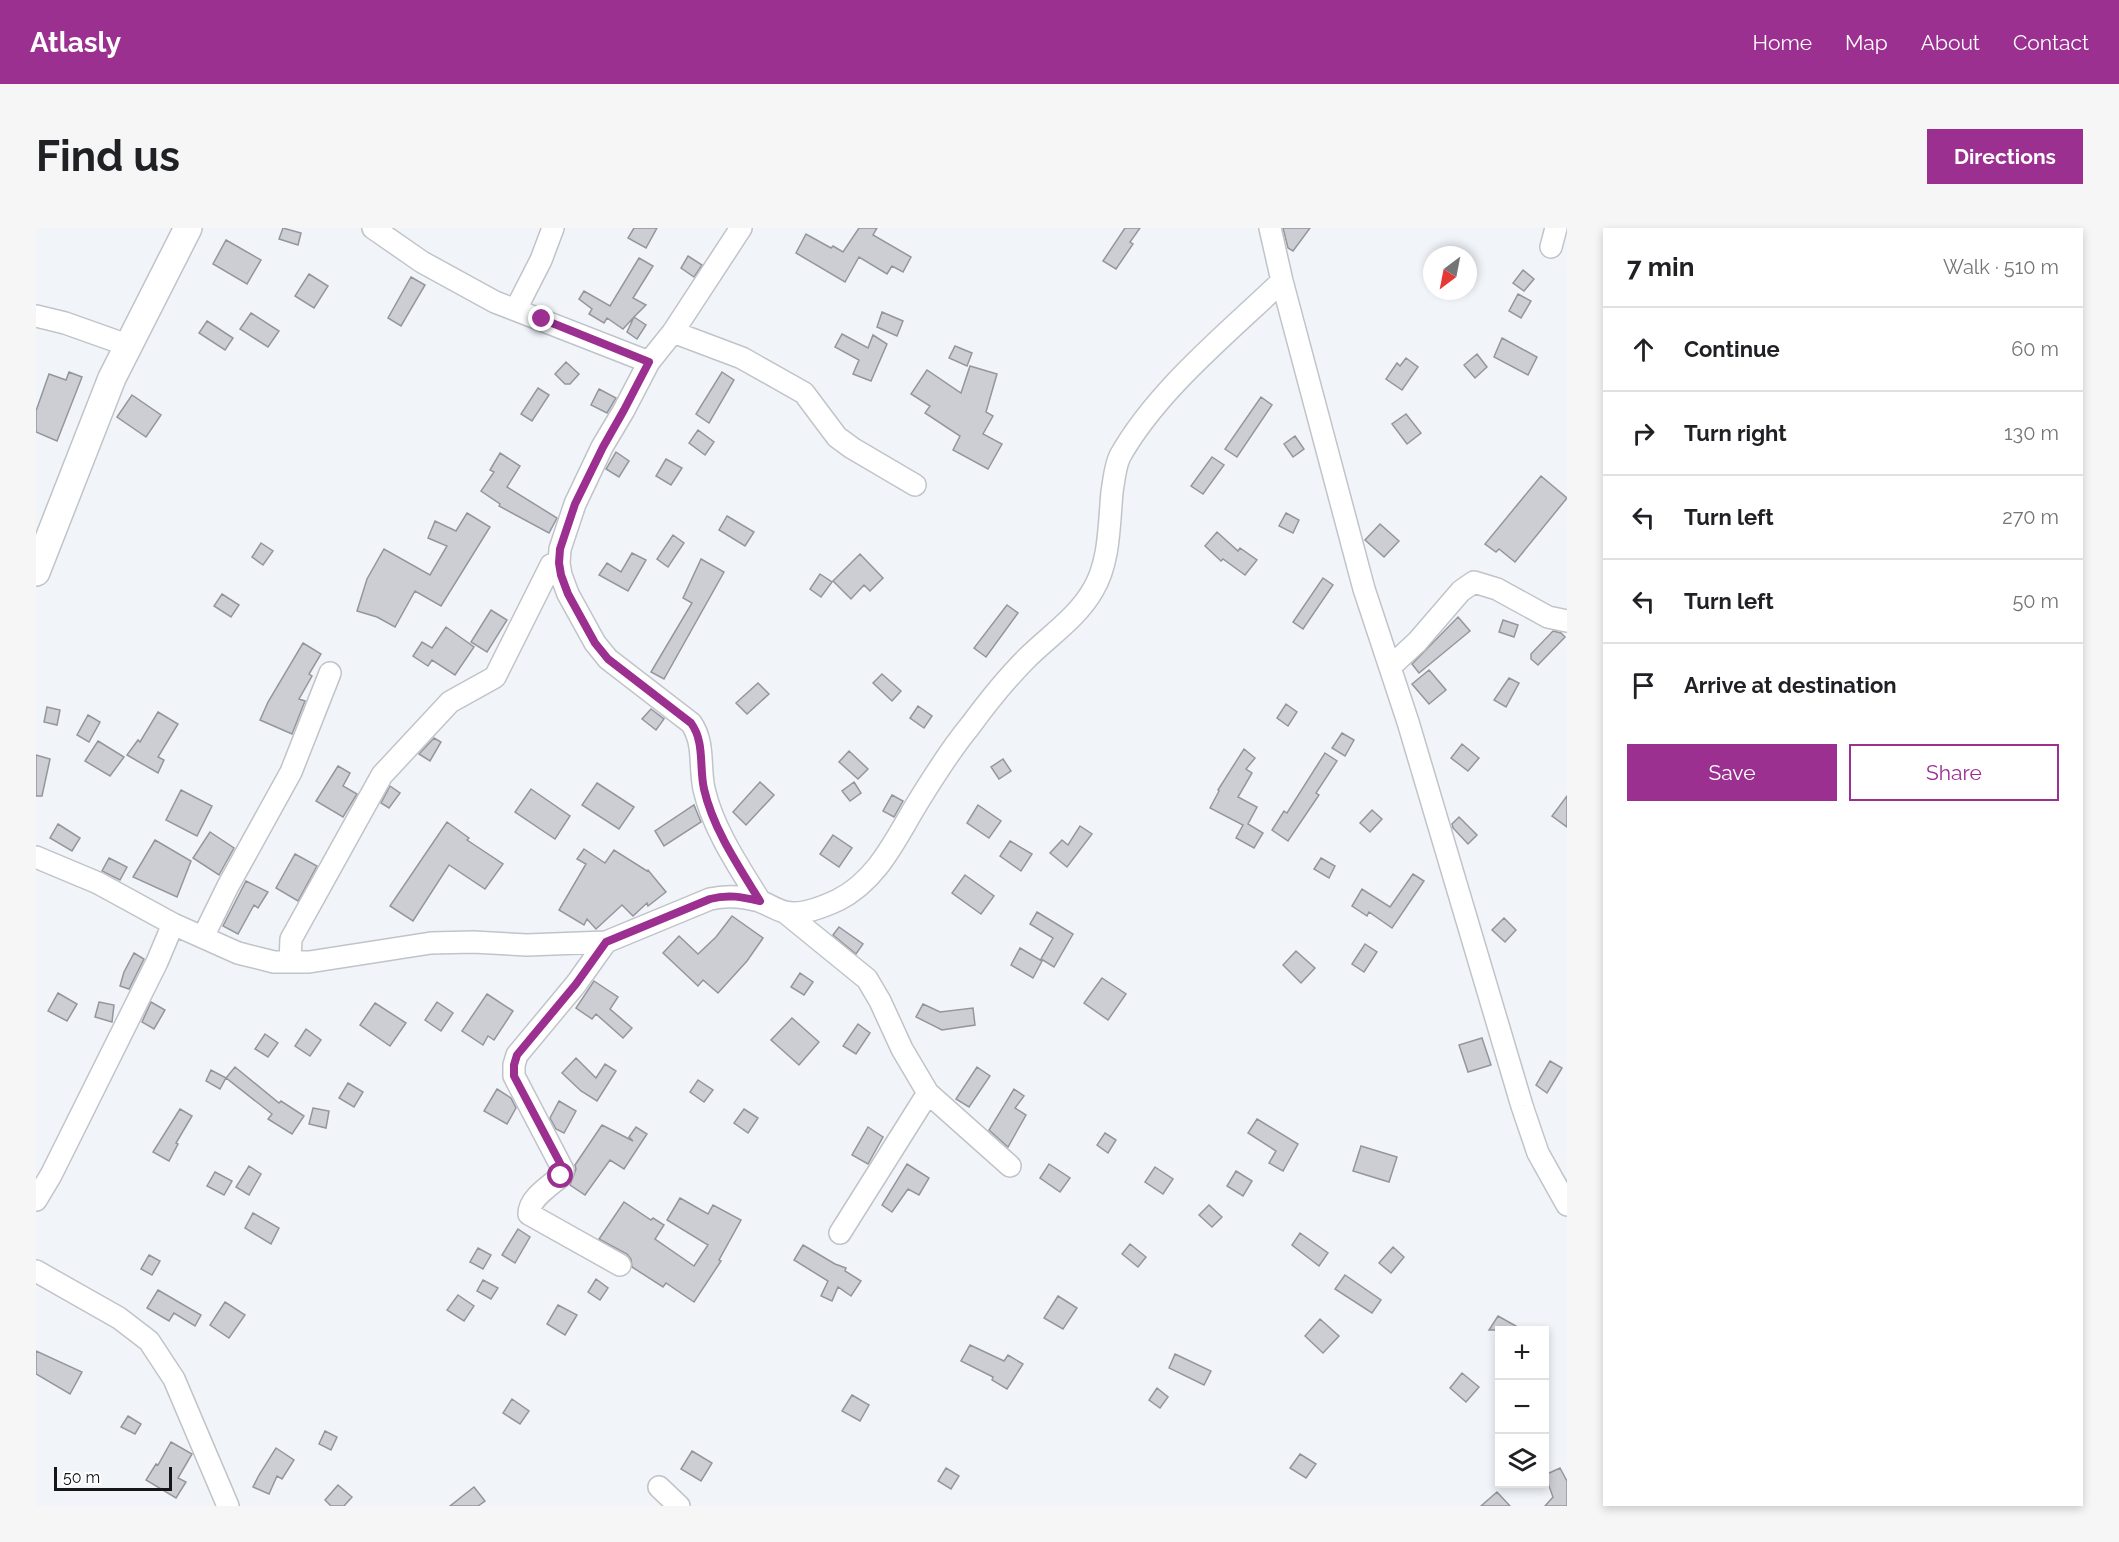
<!DOCTYPE html>
<html lang="en">
<head>
<meta charset="utf-8">
<style>
	:root { --surface:#fff; --page:#f6f6f6; --text:#202124; --muted:#757577; --line:#e0e0e0; --accent:#9b3091 }
	body { margin:0; font-family:Raleway,sans-serif; background:var(--page); color:var(--text) }
	.controls { position:absolute; right:18px; bottom:18px; display:grid; overflow:hidden; border-radius:0px; box-shadow:0 3px 9px #0003 }
	.controls button { width:54px; height:54px; display:grid; place-items:center; padding:0; border:0; border-bottom:2px solid var(--line); background:var(--surface); color:var(--text); font:30px sans-serif }
	.compass { position:absolute; left:1387px; top:18px; width:54px; height:54px; border-radius:50%; background:var(--surface); box-shadow:0 3px 9px #0003; rotate:212deg }
	.scale { position:absolute; left:18px; bottom:15px; width:118px; box-sizing:border-box; padding-left:6px; border:3px solid #141618; border-top:0; font-size:16px; line-height:21px; white-space:nowrap; color:#141618; -webkit-text-stroke:4px #fff; paint-order:stroke }
	.stop { position:absolute; width:18px; height:18px; margin:-14px; border:4px solid #9b3091; border-radius:50%; background:#fff }
	.stop.end { background:#9b3091; border-color:#fff; box-shadow:0 2px 6px #0008 }
	.list { margin:0; padding:0; list-style:none }
	h2 { display:flex; justify-content:space-between; align-items:center; height:78px; margin:0; padding:0 24px; font-size:26px }
	h2 small { font-size:20px; font-weight:400; color:var(--muted) }
	.list li { display:grid; grid-template-columns:39px 1fr auto; gap:18px; align-items:center; box-sizing:border-box; height:84px; padding:0 24px; border-top:2px solid var(--line) }
	.list b { display:block; font-size:22px; white-space:nowrap }
	.list em { font-size:20px; font-style:normal; color:var(--muted) }
	.actions { display:flex; gap:12px; padding:18px 24px }
	.actions a { flex:1; padding:14px 0; border:2px solid var(--accent); border-radius:0px; text-align:center; font-size:21px; color:var(--accent) }
	.actions .main { background:var(--accent); color:#fff }
	.icon { flex:none; width:33px; height:33px; fill:none; stroke:currentColor; stroke-width:2; stroke-linecap:round; stroke-linejoin:round }
	.map { position:relative; flex:none; width:1531px; height:1278px; overflow:hidden; border-radius:0px }
	header { display:flex; align-items:center; gap:36px; box-sizing:border-box; height:84px; padding:0 30px; background:var(--accent); color:#fff }
	header strong { font-size:28px }
	nav { display:flex; gap:33px; margin-inline-start:auto; font-size:21px }
	.intro { display:flex; align-items:center; justify-content:space-between; box-sizing:border-box; height:144px; padding:0 36px }
	h1 { margin:0; font-size:42px }
	.button { padding:15px 27px; border-radius:0px; background:var(--accent); color:#fff; font-size:21px; font-weight:700 }
	main { display:flex; gap:36px; padding:0 36px }
	aside { flex:1; background:var(--surface); border-radius:0px; box-shadow:0 3px 9px #0003 }
	.map>svg:first-child { display:block }
</style>
</head>
<body>
<header>
<strong>Atlasly</strong>
<nav><a>Home</a><a>Map</a><a>About</a><a>Contact</a></nav>
</header>
<div class="intro"><h1>Find us</h1><a class="button">Directions</a></div>
<main>
<div class="map">
<svg width="1531" height="1278" viewBox="0 0 1531 1278">
	<rect width="100%" height="100%" fill="#f1f5fa"/>
	<path fill="#cdced4" stroke="#95969c" stroke-width="1.5" d="M 247,0 L 265,5 L 262,17 L 243,11 Z
		M 598,0 L 621,0 L 610,20 L 592,10 Z
		M 823,0 L 841,0 L 837,7 L 875,29 L 867,44 L 856,38 L 851,46 L 823,29 L 809,54 L 760,25 L 770,6 L 795,20 L 797,18 L 807,24 Z
		M 1089,0 L 1104,0 L 1094,14 L 1097,16 L 1080,41 L 1067,33 Z
		M 1247,0 L 1274,0 L 1257,23 L 1252,20 Z
		M 190,12 L 225,32 L 211,56 L 177,36 Z
		M 652,28 L 666,37 L 658,49 L 645,40 Z
		M 603,30 L 617,38 L 597,70 L 610,77 L 598,89 L 610,97 L 601,111 L 591,104 L 598,89 L 587,101 L 571,90 L 568,95 L 553,86 L 556,81 L 543,71 L 548,63 L 574,78 Z
		M 1487,42 L 1498,51 L 1488,63 L 1477,55 Z
		M 273,46 L 292,58 L 278,80 L 259,68 Z
		M 375,49 L 389,57 L 365,98 L 352,90 Z
		M 1482,66 L 1495,73 L 1485,90 L 1473,83 Z
		M 846,84 L 867,93 L 861,108 L 841,99 Z
		M 215,85 L 243,103 L 232,119 L 204,101 Z
		M 171,93 L 197,110 L 189,122 L 163,105 Z
		M 806,106 L 832,120 L 837,107 L 851,116 L 835,153 L 817,146 L 823,132 L 799,119 Z
		M 1466,110 L 1501,129 L 1492,147 L 1458,129 Z
		M 919,118 L 936,125 L 931,138 L 913,130 Z
		M 1441,126 L 1451,139 L 1439,150 L 1428,137 Z
		M 1370,130 L 1382,139 L 1366,162 L 1350,151 L 1361,135 L 1364,138 Z
		M 530,134 L 543,146 L 534,156 L 529,156 L 519,146 Z
		M 934,138 L 961,146 L 950,184 L 957,188 L 947,206 L 966,216 L 952,241 L 917,222 L 924,208 L 889,185 L 894,178 L 875,166 L 891,142 L 925,165 Z
		M 33,144 L 46,149 L 21,213 L 0,204 L 0,183 L 13,146 L 30,152 Z
		M 686,144 L 698,152 L 673,195 L 660,186 Z
		M 502,160 L 513,167 L 496,193 L 485,186 Z
		M 563,161 L 580,170 L 571,185 L 555,177 Z
		M 96,167 L 125,187 L 110,209 L 81,189 Z
		M 1225,169 L 1236,177 L 1201,229 L 1189,221 Z
		M 1370,186 L 1385,205 L 1371,216 L 1356,196 Z
		M 662,202 L 678,214 L 669,227 L 653,215 Z
		M 1259,208 L 1268,221 L 1257,229 L 1248,216 Z
		M 580,224 L 593,233 L 583,249 L 570,241 Z
		M 464,225 L 484,238 L 471,259 L 521,290 L 513,305 L 463,278 L 464,276 L 445,263 L 458,244 L 454,242 Z
		M 1176,229 L 1188,237 L 1167,266 L 1155,258 Z
		M 630,231 L 646,240 L 635,257 L 620,248 Z
		M 1505,248 L 1531,270 L 1479,334 L 1463,321 L 1460,324 L 1449,316 Z
		M 431,285 L 454,299 L 405,378 L 379,363 L 359,399 L 341,389 L 321,383 L 331,351 L 348,321 L 394,347 L 411,318 L 392,310 L 399,293 L 420,303 Z
		M 1250,285 L 1263,292 L 1257,305 L 1243,298 Z
		M 691,288 L 718,304 L 709,318 L 683,302 Z
		M 1344,296 L 1363,313 L 1348,329 L 1329,312 Z
		M 1181,304 L 1202,323 L 1204,320 L 1221,332 L 1209,347 L 1187,331 L 1185,333 L 1169,318 Z
		M 637,307 L 648,315 L 632,339 L 621,331 Z
		M 225,315 L 237,323 L 227,337 L 216,329 Z
		M 596,325 L 610,332 L 592,363 L 563,347 L 571,335 L 585,344 Z
		M 824,326 L 847,350 L 834,363 L 828,357 L 815,371 L 797,353 Z
		M 665,331 L 688,344 L 628,451 L 615,444 L 656,375 L 647,370 Z
		M 784,346 L 796,354 L 785,369 L 774,361 Z
		M 1287,350 L 1297,357 L 1267,401 L 1257,394 Z
		M 186,366 L 203,377 L 195,389 L 178,378 Z
		M 971,377 L 982,385 L 950,429 L 938,420 Z
		M 455,382 L 471,392 L 451,424 L 435,414 Z
		M 1422,389 L 1434,403 L 1383,445 L 1376,436 Z
		M 1467,392 L 1482,397 L 1478,409 L 1463,404 Z
		M 410,399 L 438,419 L 419,447 L 396,432 L 392,438 L 377,428 L 386,414 L 396,420 Z
		M 1517,403 L 1525,405 L 1529,409 L 1502,437 L 1495,431 L 1495,426 Z
		M 267,415 L 285,426 L 273,446 L 276,448 L 263,471 L 269,473 L 256,506 L 224,492 L 232,474 Z
		M 1393,442 L 1410,462 L 1393,476 L 1376,456 Z
		M 846,446 L 865,463 L 856,473 L 837,455 Z
		M 1473,450 L 1483,455 L 1470,479 L 1458,472 Z
		M 722,455 L 733,466 L 711,486 L 700,475 Z
		M 1250,476 L 1261,484 L 1252,498 L 1241,490 Z
		M 882,478 L 896,488 L 888,500 L 874,490 Z
		M 11,479 L 24,482 L 21,497 L 8,494 Z
		M 615,481 L 628,491 L 620,502 L 606,491 Z
		M 122,484 L 142,496 L 122,529 L 128,532 L 122,545 L 91,527 L 102,512 L 104,514 Z
		M 52,487 L 64,494 L 53,514 L 41,507 Z
		M 1306,505 L 1318,512 L 1309,528 L 1296,520 Z
		M 398,510 L 405,514 L 394,533 L 383,526 Z
		M 62,513 L 88,529 L 74,548 L 49,533 Z
		M 1426,516 L 1443,530 L 1432,543 L 1415,530 Z
		M 1208,521 L 1219,530 L 1210,541 L 1216,545 L 1202,569 L 1221,579 L 1212,596 L 1227,605 L 1218,620 L 1200,610 L 1207,597 L 1174,580 L 1183,563 L 1182,562 Z
		M 813,523 L 832,541 L 822,551 L 803,534 Z
		M 1289,525 L 1301,533 L 1280,565 L 1283,567 L 1252,613 L 1236,602 L 1248,583 L 1251,585 Z
		M 0,527 L 14,531 L 6,568 L 0,568 Z
		M 967,531 L 975,543 L 963,551 L 955,539 Z
		M 302,538 L 314,545 L 307,558 L 321,566 L 307,589 L 280,573 Z
		M 724,554 L 738,567 L 710,597 L 697,584 Z
		M 818,554 L 825,565 L 814,573 L 806,563 Z
		M 561,555 L 598,579 L 583,601 L 546,577 Z
		M 354,558 L 364,565 L 353,580 L 345,575 Z
		M 495,561 L 534,588 L 519,611 L 479,584 Z
		M 145,562 L 176,578 L 161,608 L 130,592 Z
		M 856,567 L 867,573 L 858,589 L 847,583 Z
		M 1531,568 L 1531,599 L 1516,588 Z
		M 658,577 L 665,594 L 628,618 L 619,603 Z
		M 942,577 L 965,593 L 953,610 L 931,595 Z
		M 1336,582 L 1346,591 L 1334,604 L 1324,595 Z
		M 1423,589 L 1441,607 L 1432,616 L 1417,600 L 1416,596 Z
		M 411,594 L 433,610 L 431,612 L 467,636 L 449,661 L 413,637 L 377,693 L 354,678 Z
		M 22,596 L 44,610 L 36,623 L 14,610 Z
		M 1044,598 L 1056,606 L 1031,639 L 1014,625 L 1026,612 L 1032,617 Z
		M 174,604 L 198,620 L 183,647 L 157,630 Z
		M 797,607 L 816,620 L 803,639 L 784,626 Z
		M 119,612 L 155,633 L 141,669 L 97,649 Z
		M 974,613 L 996,626 L 985,643 L 964,628 Z
		M 548,621 L 569,635 L 578,622 L 611,643 L 612,642 L 630,664 L 612,678 L 611,675 L 597,688 L 586,677 L 560,701 L 551,691 L 548,697 L 523,682 L 550,636 L 541,631 Z
		M 259,626 L 281,638 L 262,673 L 240,660 Z
		M 73,630 L 91,639 L 84,652 L 66,643 Z
		M 1285,630 L 1299,638 L 1293,650 L 1278,641 Z
		M 1377,646 L 1388,653 L 1356,700 L 1333,684 L 1331,688 L 1316,678 L 1326,661 L 1354,679 Z
		M 929,647 L 958,668 L 945,686 L 916,665 Z
		M 210,653 L 232,664 L 222,680 L 218,677 L 202,706 L 187,698 Z
		M 1001,684 L 1037,706 L 1018,739 L 1005,731 L 1017,710 L 994,696 Z
		M 696,688 L 727,710 L 711,733 L 682,765 L 667,752 L 662,758 L 627,725 L 643,708 L 662,726 L 680,709 Z
		M 1468,690 L 1480,702 L 1469,714 L 1456,702 Z
		M 803,699 L 827,716 L 820,726 L 797,707 Z
		M 1329,716 L 1341,724 L 1328,744 L 1316,736 Z
		M 984,720 L 1006,733 L 997,750 L 975,737 Z
		M 1260,723 L 1279,740 L 1265,755 L 1247,737 Z
		M 98,725 L 108,731 L 93,761 L 84,758 L 88,744 Z
		M 764,745 L 777,754 L 768,767 L 755,759 Z
		M 1066,750 L 1090,766 L 1072,792 L 1048,775 Z
		M 558,753 L 582,769 L 574,781 L 596,800 L 587,810 L 560,786 L 556,791 L 540,780 Z
		M 22,765 L 41,776 L 31,793 L 12,783 Z
		M 451,766 L 477,783 L 458,812 L 452,808 L 447,817 L 426,803 Z
		M 63,774 L 78,777 L 76,794 L 59,789 Z
		M 115,774 L 129,782 L 118,801 L 106,794 Z
		M 401,774 L 417,785 L 405,803 L 389,792 Z
		M 339,775 L 370,795 L 354,818 L 324,797 Z
		M 887,776 L 904,784 L 937,780 L 939,797 L 906,802 L 880,789 Z
		M 756,790 L 783,814 L 763,837 L 735,812 Z
		M 822,796 L 834,805 L 820,826 L 807,818 Z
		M 270,801 L 285,812 L 274,828 L 259,818 Z
		M 229,806 L 242,815 L 232,829 L 219,821 Z
		M 1446,810 L 1455,837 L 1432,844 L 1423,817 Z
		M 540,830 L 560,850 L 569,836 L 580,843 L 561,873 L 545,863 L 526,845 Z
		M 1514,833 L 1526,840 L 1511,865 L 1500,857 Z
		M 199,839 L 243,875 L 245,873 L 268,888 L 256,906 L 232,891 L 236,886 L 190,850 L 184,861 L 170,853 L 175,842 L 190,850 Z
		M 941,839 L 954,848 L 933,879 L 920,871 Z
		M 662,852 L 677,862 L 668,874 L 654,864 Z
		M 312,855 L 327,864 L 318,879 L 303,870 Z
		M 461,861 L 475,870 L 480,880 L 471,896 L 448,883 Z
		M 978,861 L 988,868 L 979,880 L 990,887 L 972,919 L 953,902 Z
		M 523,873 L 540,883 L 528,905 L 520,901 L 514,890 Z
		M 277,880 L 293,883 L 290,900 L 273,896 Z
		M 144,881 L 156,888 L 140,915 L 142,916 L 133,933 L 117,924 Z
		M 708,881 L 722,890 L 712,905 L 698,895 Z
		M 1221,891 L 1262,916 L 1247,943 L 1233,935 L 1240,923 L 1212,905 Z
		M 566,897 L 597,913 L 593,909 L 600,899 L 611,906 L 588,941 L 574,932 L 549,967 L 534,957 L 540,941 L 539,937 Z
		M 832,899 L 847,909 L 832,936 L 816,927 Z
		M 1069,905 L 1080,912 L 1072,925 L 1061,917 Z
		M 1325,918 L 1361,929 L 1353,954 L 1317,943 Z
		M 871,936 L 893,950 L 883,967 L 872,961 L 856,984 L 846,977 Z
		M 1013,936 L 1034,950 L 1024,964 L 1004,950 Z
		M 213,938 L 225,946 L 213,967 L 200,959 Z
		M 1119,939 L 1137,951 L 1127,966 L 1109,954 Z
		M 1200,943 L 1216,953 L 1207,968 L 1191,958 Z
		M 179,944 L 196,953 L 188,967 L 171,958 Z
		M 644,970 L 672,986 L 677,977 L 705,992 L 683,1032 L 685,1033 L 658,1074 L 630,1055 L 627,1059 L 596,1039 L 595,1031 L 591,1026 L 563,1011 L 588,974 L 615,992 L 617,990 L 628,997 L 619,1011 L 658,1038 L 672,1017 L 631,992 Z
		M 1173,977 L 1186,989 L 1176,999 L 1163,987 Z
		M 217,985 L 243,1000 L 235,1016 L 209,1000 Z
		M 482,1001 L 494,1009 L 479,1035 L 466,1027 Z
		M 1264,1005 L 1292,1025 L 1283,1038 L 1256,1017 Z
		M 1094,1016 L 1110,1029 L 1102,1039 L 1086,1026 Z
		M 767,1017 L 799,1036 L 810,1040 L 809,1043 L 825,1053 L 815,1068 L 802,1059 L 796,1073 L 785,1068 L 792,1053 L 758,1032 Z
		M 1357,1019 L 1368,1029 L 1355,1045 L 1343,1035 Z
		M 442,1020 L 455,1027 L 447,1041 L 434,1034 Z
		M 113,1027 L 124,1033 L 116,1047 L 105,1041 Z
		M 1309,1047 L 1345,1072 L 1336,1085 L 1299,1061 Z
		M 560,1051 L 572,1060 L 564,1072 L 552,1064 Z
		M 447,1052 L 462,1060 L 455,1071 L 441,1063 Z
		M 122,1062 L 165,1087 L 159,1098 L 138,1085 L 133,1093 L 111,1080 Z
		M 422,1067 L 438,1078 L 428,1093 L 411,1082 Z
		M 1022,1068 L 1041,1080 L 1027,1101 L 1008,1090 Z
		M 189,1074 L 209,1087 L 193,1110 L 174,1097 Z
		M 522,1077 L 541,1087 L 529,1107 L 511,1096 Z
		M 1462,1088 L 1487,1102 L 1453,1102 Z
		M 1284,1091 L 1303,1108 L 1287,1125 L 1269,1108 Z
		M 934,1117 L 968,1133 L 972,1127 L 987,1136 L 971,1161 L 956,1152 L 957,1149 L 925,1133 Z
		M 0,1123 L 46,1144 L 34,1166 L 0,1146 Z
		M 1139,1126 L 1175,1143 L 1168,1157 L 1133,1140 Z
		M 1426,1145 L 1443,1159 L 1430,1174 L 1414,1160 Z
		M 1121,1160 L 1132,1169 L 1124,1180 L 1113,1172 Z
		M 816,1167 L 833,1177 L 824,1193 L 806,1183 Z
		M 476,1171 L 493,1183 L 484,1196 L 467,1185 Z
		M 92,1188 L 105,1196 L 99,1206 L 85,1199 Z
		M 289,1203 L 301,1209 L 295,1222 L 283,1216 Z
		M 135,1214 L 156,1226 L 142,1250 L 150,1254 L 140,1270 L 110,1252 L 120,1236 L 122,1237 Z
		M 240,1220 L 258,1232 L 246,1251 L 241,1248 L 233,1266 L 217,1259 L 223,1247 Z
		M 656,1223 L 676,1235 L 665,1253 L 645,1241 Z
		M 1264,1226 L 1280,1236 L 1270,1250 L 1254,1240 Z
		M 910,1240 L 923,1248 L 915,1261 L 902,1253 Z
		M 1524,1240 L 1531,1253 L 1531,1278 L 1509,1278 L 1517,1269 L 1509,1247 Z
		M 302,1257 L 316,1269 L 308,1278 L 295,1278 L 289,1272 Z
		M 438,1259 L 449,1273 L 442,1278 L 414,1278 Z
		M 1461,1264 L 1474,1278 L 1445,1278 Z"/>
	<g fill="none" stroke-linecap="round" stroke-linejoin="round">
		<defs>
			<path id="minor" d="M 337,0 L 386,34 L 459,74 L 613,134 L 637,104 L 705,0
				M 1234,0 L 1246,53 L 1328,361 L 1372,494 L 1486,878 L 1502,925 L 1531,977
				M 1515,19 L 1520,0
				M 480,81 L 505,32 L 517,0
				M 0,88 L 29,95 L 91,117
				M 637,104 L 706,130 L 768,165 L 801,209 L 816,220 L 879,257
				M 613,134 L 588,182 L 566,219 L 539,276 L 524,321 L 523,335 L 525,347 L 532,366 L 559,415 L 572,431 L 655,495 C 669,515 663,538 668,561 C 677,601 703,639 724,673
				M 1354,439 L 1381,414 L 1425,363 L 1438,354 L 1461,361 L 1512,389 L 1531,393
				M 0,629 L 62,655 L 137,696 L 202,725 L 238,734 L 273,734 L 395,715 L 437,714 L 491,717 L 570,714 L 674,671 C 691,667 706,668 723,673 C 732,676 740,682 749,684 C 765,688 787,679 802,672 C 842,652 860,610 882,574 C 898,548 915,521 934,498 C 951,475 970,451 990,431 C 1013,408 1041,390 1057,362 C 1074,334 1073,295 1076,264 C 1078,252 1079,238 1084,228 C 1121,162 1192,105 1246,53
				M 750,685 L 831,751 L 844,773 L 866,821 L 892,865 L 974,938
				M 167,709 L 192,658 L 255,544 L 294,445
				M 570,714 L 540,756 L 481,827 L 478,837 L 478,848 L 527,942 L 525,948 C 514,958 493,970 493,986 L 584,1037
				M 254,734 L 255,711 L 346,547 L 414,474 L 459,449 L 515,337 L 523,335
				M 0,972 L 15,947 L 121,734 L 137,696
				M 804,1005 L 892,865
				M 0,1043 L 83,1090 L 113,1113 L 138,1151 L 192,1278
				M 623,1259 L 643,1278"/>
			<path id="major" d="M 0,344 L 76,150 L 152,0"/>
		</defs>
		<use href="#minor" stroke="#c0c4c9" stroke-width="24"/>
		<use href="#major" stroke="#c0c4c9" stroke-width="30"/>
		<use href="#minor" stroke="#fff" stroke-width="21"/>
		<use href="#major" stroke="#fff" stroke-width="27"/>
	</g>
	<g fill="none" stroke-linecap="round" stroke-linejoin="round">
		<path stroke="#9b3091" stroke-width="8" d="M 506,91 L 613,134 L 588,182 L 567,219 L 539,276 L 524,321 L 523,335 L 525,347 L 532,366 L 559,415 L 572,431 L 655,495 C 669,514 663,539 668,561 C 677,601 703,639 724,673 C 706,669 692,666 674,671 L 570,714 L 540,756 L 481,827 L 478,837 L 478,848 L 524,935 L 527,942 L 525,948"/>
	</g>
</svg>
<div class="controls">
<button>+</button>
<button>−</button>
<button><svg class="icon" aria-label="layers" viewBox="0 0 24 24"><path d="M12 4l9 5-9 5-9-5zM3 14l9 5 9-5"/></svg></button>
</div>
<svg class="compass" viewBox="-18 -18 36 36"><path d="M0-13l5 13h-10z" fill="#e53935"/><path d="M0 13l5-13h-10z" fill="#757577"/></svg>
<div class="scale">50 m</div>
<div class="stop" style="left:525px;top:948px"></div>
<div class="stop end" style="left:506px;top:91px"></div>
</div>
<aside>
<h2>7 min<small>Walk · 510 m</small></h2>
<ul class="list">
<li><svg class="icon" aria-label="ahead" viewBox="0 0 24 24"><path d="M12 20V5M6 11l6-6 6 6"/></svg><div><b>Continue</b></div><em>60 m</em></li>
<li><svg class="icon" aria-label="right" viewBox="0 0 24 24"><path d="M7 20v-9h11M14 6l5 5-5 5"/></svg><div><b>Turn right</b></div><em>130 m</em></li>
<li><svg class="icon" aria-label="left" viewBox="0 0 24 24"><path d="M17 20v-9H6M10 6l-5 5 5 5"/></svg><div><b>Turn left</b></div><em>270 m</em></li>
<li><svg class="icon" aria-label="left" viewBox="0 0 24 24"><path d="M17 20v-9H6M10 6l-5 5 5 5"/></svg><div><b>Turn left</b></div><em>50 m</em></li>
<li><svg class="icon" aria-label="arrive" viewBox="0 0 24 24"><path d="M6 21V4h12l-3 4 3 4H6"/></svg><div><b>Arrive at destination</b></div></li>
</ul>
<div class="actions"><a class="main">Save</a><a>Share</a></div>
</aside>
</main>
</body>
</html>
